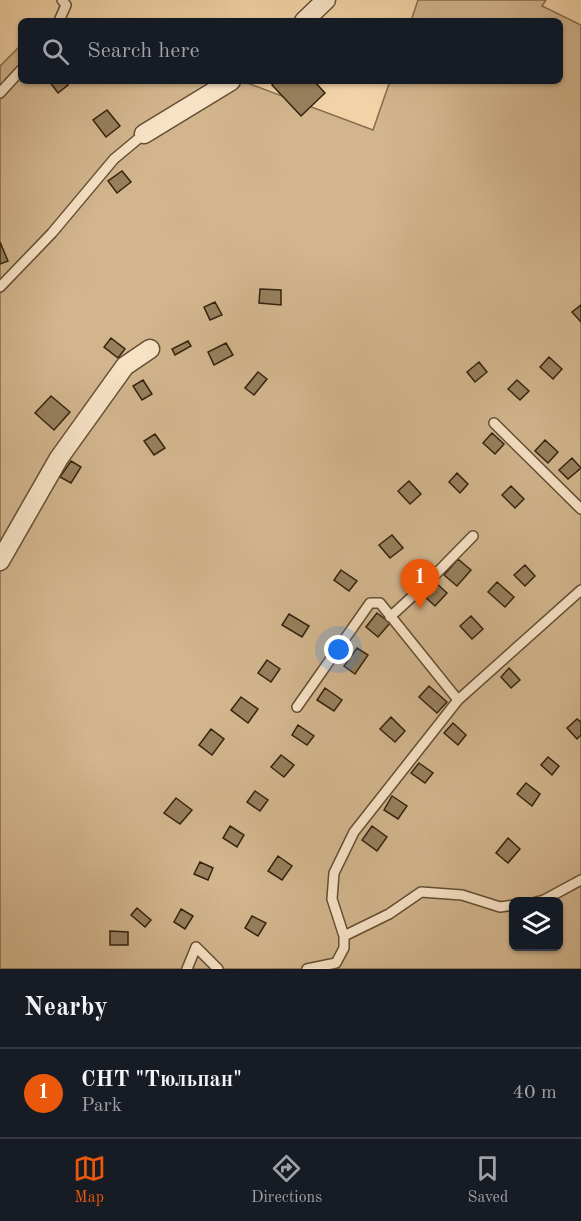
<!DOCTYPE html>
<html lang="en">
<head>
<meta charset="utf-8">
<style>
	:root { --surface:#171b24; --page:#20242c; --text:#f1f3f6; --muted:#9ea1a6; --line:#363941; --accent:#ea580c }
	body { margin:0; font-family:"Old Standard TT",serif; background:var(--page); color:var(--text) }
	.controls { position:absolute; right:18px; bottom:18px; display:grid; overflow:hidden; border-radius:9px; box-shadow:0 2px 4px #0004 }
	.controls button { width:54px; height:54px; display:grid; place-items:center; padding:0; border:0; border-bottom:2px solid var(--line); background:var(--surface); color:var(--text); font:30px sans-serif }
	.you { position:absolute; left:339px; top:650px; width:21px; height:21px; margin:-15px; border:4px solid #fff; border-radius:50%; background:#1a73e8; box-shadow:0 0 0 9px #1a73e833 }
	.badge { display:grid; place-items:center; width:39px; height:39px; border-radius:50%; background:var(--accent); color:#fff; font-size:20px; font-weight:700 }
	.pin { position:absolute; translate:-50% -50px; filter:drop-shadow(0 2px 3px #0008) }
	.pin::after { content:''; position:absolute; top:32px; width:21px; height:18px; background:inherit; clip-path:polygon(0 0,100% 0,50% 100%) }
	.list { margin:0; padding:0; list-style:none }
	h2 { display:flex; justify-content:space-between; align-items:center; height:78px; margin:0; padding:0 24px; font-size:26px }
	h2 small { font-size:20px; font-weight:400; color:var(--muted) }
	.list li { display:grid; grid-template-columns:39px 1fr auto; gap:18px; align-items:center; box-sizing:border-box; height:90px; padding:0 24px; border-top:2px solid var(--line) }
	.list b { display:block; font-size:22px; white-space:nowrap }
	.list p { margin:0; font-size:20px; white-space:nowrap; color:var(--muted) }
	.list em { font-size:20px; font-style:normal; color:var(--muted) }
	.icon { flex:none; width:33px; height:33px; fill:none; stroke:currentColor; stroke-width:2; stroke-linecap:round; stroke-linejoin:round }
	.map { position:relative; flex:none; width:581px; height:969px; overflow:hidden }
	.search { position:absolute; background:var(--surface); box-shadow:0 2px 4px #0004; left:18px; right:18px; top:18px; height:66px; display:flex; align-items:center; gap:15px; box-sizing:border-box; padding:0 21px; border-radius:9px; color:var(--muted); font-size:22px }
	.sheet { height:168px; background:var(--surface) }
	nav { display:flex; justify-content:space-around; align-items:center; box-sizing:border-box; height:84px; border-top:2px solid var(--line); background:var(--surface); font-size:16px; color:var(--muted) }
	nav a { display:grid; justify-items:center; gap:3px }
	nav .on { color:var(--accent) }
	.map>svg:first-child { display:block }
</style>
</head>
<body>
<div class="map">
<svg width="581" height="969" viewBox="0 0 581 969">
	<rect width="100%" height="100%" fill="#f2d3a7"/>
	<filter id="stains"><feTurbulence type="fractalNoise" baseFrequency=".00333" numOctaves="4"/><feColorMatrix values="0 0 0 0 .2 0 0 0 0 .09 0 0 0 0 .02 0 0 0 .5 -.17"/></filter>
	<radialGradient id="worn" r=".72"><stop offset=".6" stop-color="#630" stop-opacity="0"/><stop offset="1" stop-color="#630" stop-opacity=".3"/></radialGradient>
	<path fill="#d2b58d" stroke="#846c4d" stroke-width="1.5" fill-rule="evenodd" d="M 418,0 L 546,0 L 542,6 L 581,25 L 581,969 L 0,969 L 0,66 L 21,45 L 21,81 L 242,81 L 373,130 L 390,81 L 560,81 L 560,21 L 411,21 ZM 514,902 L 558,902 L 558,946 L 514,946 Z"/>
	<path fill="#977f5d" stroke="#35230d" stroke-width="1.5" d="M 49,81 L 65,81 L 68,85 L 58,93 Z
		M 276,81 L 314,81 L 325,93 L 301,116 L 272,85 Z
		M 107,110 L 120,126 L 106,137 L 93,120 Z
		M 122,171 L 131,182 L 117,193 L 108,181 Z
		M 0,242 L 8,261 L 0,264 Z
		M 260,289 L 281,290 L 281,305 L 259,303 Z
		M 215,302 L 222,315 L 210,320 L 204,307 Z
		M 581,305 L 581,322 L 572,312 Z
		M 111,338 L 125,349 L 118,358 L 104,347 Z
		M 188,341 L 191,346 L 175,355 L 172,349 Z
		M 226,343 L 233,355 L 214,365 L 208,352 Z
		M 549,357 L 562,369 L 553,379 L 540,367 Z
		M 479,362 L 487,372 L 475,382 L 467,372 Z
		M 258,372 L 267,379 L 254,395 L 245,388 Z
		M 143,380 L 152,394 L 142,400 L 133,386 Z
		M 517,380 L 529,391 L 520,400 L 508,389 Z
		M 51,396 L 70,412 L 54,430 L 35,413 Z
		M 492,433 L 504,444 L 495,454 L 483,443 Z
		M 155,434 L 165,448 L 154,455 L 144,441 Z
		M 545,440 L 558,452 L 548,463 L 535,451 Z
		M 572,458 L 581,468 L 568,479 L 559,470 Z
		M 71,461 L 81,467 L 71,483 L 60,477 Z
		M 457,473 L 468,484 L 460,493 L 449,482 Z
		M 409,481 L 421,494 L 410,504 L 398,491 Z
		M 511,486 L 524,499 L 515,508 L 502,495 Z
		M 392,535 L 403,548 L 390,558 L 379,545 Z
		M 458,559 L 471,570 L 457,586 L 444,575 Z
		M 525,565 L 535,576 L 525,586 L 514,575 Z
		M 341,570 L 357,581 L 349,591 L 334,580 Z
		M 435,582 L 447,593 L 435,606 L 423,595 Z
		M 497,582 L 514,597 L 505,607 L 488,592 Z
		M 377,613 L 390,623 L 378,637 L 366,627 Z
		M 289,614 L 309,626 L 302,637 L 282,625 Z
		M 471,616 L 483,629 L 472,639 L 460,626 Z
		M 357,648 L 368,655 L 355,674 L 344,666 Z
		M 267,660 L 280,669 L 271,682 L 258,673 Z
		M 509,668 L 520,680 L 511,688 L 501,677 Z
		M 429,686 L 447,702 L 437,713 L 419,697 Z
		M 325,688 L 342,700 L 334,711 L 317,700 Z
		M 241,697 L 258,709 L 248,723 L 231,710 Z
		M 391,717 L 405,731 L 395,742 L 380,729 Z
		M 577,719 L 581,722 L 581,735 L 577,739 L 567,728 Z
		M 453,723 L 466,735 L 458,745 L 444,733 Z
		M 298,725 L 314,736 L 307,745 L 292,735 Z
		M 211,729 L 224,739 L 212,755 L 199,745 Z
		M 281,755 L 294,765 L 284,777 L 271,767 Z
		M 548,757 L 559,766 L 552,775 L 541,765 Z
		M 419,763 L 433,773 L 425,783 L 411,773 Z
		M 526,783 L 540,794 L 532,806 L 517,794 Z
		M 255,791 L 268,800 L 260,811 L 247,802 Z
		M 392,796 L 407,806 L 398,819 L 384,810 Z
		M 176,798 L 192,810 L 180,824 L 164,813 Z
		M 230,826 L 244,835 L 237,847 L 223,838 Z
		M 372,826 L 387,837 L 377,851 L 362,840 Z
		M 508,838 L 520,849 L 508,863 L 496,853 Z
		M 278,856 L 292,866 L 282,880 L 268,871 Z
		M 200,862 L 213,868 L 208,880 L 194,874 Z
		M 137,908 L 151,920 L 145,927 L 131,915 Z
		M 181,909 L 193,916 L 185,929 L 174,922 Z
		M 252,916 L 266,923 L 258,936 L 245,928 Z
		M 110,931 L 128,932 L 128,945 L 110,945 Z"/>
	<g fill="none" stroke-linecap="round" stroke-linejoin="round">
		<defs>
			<path id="service" d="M 59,21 L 66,5 L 62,0
				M 0,93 L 21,70
				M 0,287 L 52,233 L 114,159 L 144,134
				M 494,423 L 581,509
				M 390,617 L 427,583 L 473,536
				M 297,707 L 370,603 L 380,603 L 458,700
				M 536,902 L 544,900 L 581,880
				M 344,936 L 389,914 L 421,892 L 462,895 L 500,907 L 514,905
				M 187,969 L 196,947 L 218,969
				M 307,969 L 336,963 L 344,948 L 344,936 L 332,899 L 334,873 L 354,832 L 458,700 L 581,590"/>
			<path id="minor" d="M 304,21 L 326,0
				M 144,134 L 231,81
				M 0,561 L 59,458 L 125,366 L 150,349"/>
		</defs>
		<use href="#service" stroke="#644f34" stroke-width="12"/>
		<use href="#minor" stroke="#644f34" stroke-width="21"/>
		<use href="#service" stroke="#f7e2c6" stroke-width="9"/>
		<use href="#minor" stroke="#f7e2c6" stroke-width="18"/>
	</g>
	<rect width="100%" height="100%" filter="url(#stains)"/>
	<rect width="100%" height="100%" fill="url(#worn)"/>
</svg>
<div class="controls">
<button><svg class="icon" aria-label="layers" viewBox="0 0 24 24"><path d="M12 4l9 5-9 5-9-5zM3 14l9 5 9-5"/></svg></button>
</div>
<div class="you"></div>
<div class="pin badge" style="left:420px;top:609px">1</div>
<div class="search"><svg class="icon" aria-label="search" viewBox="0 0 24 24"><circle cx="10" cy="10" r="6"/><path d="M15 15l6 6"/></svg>Search here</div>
</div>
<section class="sheet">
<h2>Nearby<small></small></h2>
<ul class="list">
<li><span class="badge">1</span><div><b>СНТ &quot;Тюльпан&quot;</b><p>Park</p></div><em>40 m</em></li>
</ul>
</section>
<nav>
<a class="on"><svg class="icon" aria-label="map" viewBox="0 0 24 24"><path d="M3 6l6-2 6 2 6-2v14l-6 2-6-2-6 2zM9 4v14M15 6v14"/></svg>Map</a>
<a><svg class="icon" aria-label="directions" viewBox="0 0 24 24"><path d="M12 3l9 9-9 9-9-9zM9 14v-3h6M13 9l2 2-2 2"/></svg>Directions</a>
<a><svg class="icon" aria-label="saved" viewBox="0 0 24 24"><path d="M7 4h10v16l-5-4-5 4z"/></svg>Saved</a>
</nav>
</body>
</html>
